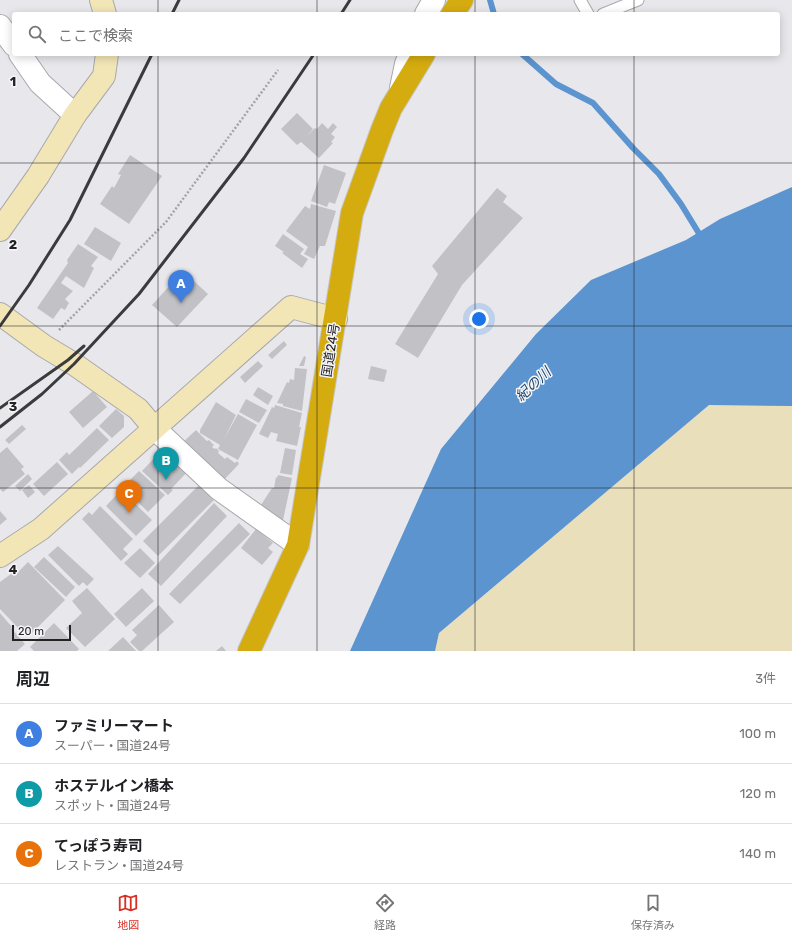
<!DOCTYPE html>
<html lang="ja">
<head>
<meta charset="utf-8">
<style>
	:root { --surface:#fff; --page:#f6f6f6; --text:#202124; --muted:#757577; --line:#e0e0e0; --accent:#d93025 }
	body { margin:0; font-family:Rubik,"Noto Sans JP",sans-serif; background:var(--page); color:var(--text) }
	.scale { position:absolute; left:12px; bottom:10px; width:59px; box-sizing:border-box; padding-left:4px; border:2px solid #232324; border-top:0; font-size:11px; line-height:14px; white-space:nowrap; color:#232324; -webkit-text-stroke:3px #f5f5f9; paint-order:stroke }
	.you { position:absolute; left:479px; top:319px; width:14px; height:14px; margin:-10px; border:3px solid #fff; border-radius:50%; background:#1a73e8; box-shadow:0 0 0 6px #1a73e833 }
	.badge { display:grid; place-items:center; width:26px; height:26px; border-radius:50%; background:var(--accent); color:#fff; font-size:13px; font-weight:700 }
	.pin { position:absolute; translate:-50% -33px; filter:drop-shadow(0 1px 2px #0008) }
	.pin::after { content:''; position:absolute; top:21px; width:14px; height:12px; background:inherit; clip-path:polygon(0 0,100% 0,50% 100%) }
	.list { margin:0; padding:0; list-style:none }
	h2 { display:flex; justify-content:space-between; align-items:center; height:52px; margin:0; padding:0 16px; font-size:17px }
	h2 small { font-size:13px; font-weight:400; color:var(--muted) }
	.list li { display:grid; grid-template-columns:26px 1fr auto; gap:12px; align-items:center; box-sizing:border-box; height:60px; padding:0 16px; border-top:1px solid var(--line) }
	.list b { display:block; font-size:15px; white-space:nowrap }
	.list p { margin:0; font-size:13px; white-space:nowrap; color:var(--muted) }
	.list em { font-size:13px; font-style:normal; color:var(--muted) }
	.icon { flex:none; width:22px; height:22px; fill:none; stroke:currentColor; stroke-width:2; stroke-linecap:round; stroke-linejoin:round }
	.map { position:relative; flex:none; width:792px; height:651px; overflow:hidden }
	.search { position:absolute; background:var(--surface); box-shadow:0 2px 10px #0003; left:12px; right:12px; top:12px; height:44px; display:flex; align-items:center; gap:10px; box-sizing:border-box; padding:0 14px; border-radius:4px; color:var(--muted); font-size:15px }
	.sheet { height:232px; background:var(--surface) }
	nav { display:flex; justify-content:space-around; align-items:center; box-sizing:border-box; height:56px; border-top:1px solid var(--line); background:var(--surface); font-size:11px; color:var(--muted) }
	nav a { display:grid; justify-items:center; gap:2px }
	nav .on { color:var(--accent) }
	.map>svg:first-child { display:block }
</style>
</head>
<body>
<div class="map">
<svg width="792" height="651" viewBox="0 0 792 651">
	<rect width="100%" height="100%" fill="#e8e8ec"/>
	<path fill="#e9dfba" d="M 709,405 L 792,406 L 792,651 L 435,651 L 439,633 Z"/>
	<path fill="#5b94cf" d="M 792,187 L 792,406 L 709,405 L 439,633 L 435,651 L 350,651 L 441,449 L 536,334 L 591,280 L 686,240 L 720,219 Z"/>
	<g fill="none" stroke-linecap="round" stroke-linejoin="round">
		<path stroke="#5b94cf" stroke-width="6" d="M 490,0 L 494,14
			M 522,54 L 556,84 L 593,103 L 633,148 L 659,174 L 681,204 L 703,240"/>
	</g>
	<path fill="#c2c2c6" d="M 297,113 L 313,129 L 307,136 L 315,128 L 317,129 L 322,123 L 328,129 L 333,123 L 337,127 L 331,134 L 335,137 L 331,142 L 333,143 L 319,158 L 301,142 L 297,145 L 281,129 Z
		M 130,155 L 162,176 L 129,224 L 100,204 L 112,186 L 114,188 L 121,175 L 118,174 Z
		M 324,165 L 346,173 L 335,204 L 329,202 L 327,207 L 311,201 Z
		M 497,188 L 507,196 L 503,202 L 523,218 L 462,285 L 418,358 L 395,344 L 438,274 L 432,266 Z
		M 311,204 L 336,211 L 325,246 L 320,246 L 314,259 L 304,254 L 308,247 L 286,231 L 305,206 L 310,209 Z
		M 95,227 L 121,243 L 111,261 L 84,244 Z
		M 283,234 L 304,249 L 300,254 L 308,259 L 302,268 L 282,253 L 284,252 L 275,246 Z
		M 78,244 L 98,257 L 91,266 L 94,268 L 84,288 L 66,276 L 61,283 L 73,291 L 65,299 L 69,303 L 65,310 L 61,308 L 53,319 L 37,308 L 68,263 L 67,260 Z
		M 183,271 L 208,294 L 177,327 L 152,305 Z
		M 284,341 L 287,345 L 272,359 L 268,355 Z
		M 304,356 L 306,357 L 304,366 L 299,366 Z
		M 258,361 L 263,366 L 245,383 L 240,377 Z
		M 371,366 L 387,370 L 384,382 L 368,379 Z
		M 295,368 L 307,369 L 302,411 L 283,406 L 283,404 L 277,403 L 287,382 L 289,383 L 290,379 L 294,380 Z
		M 258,387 L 273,396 L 268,405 L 253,395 Z
		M 93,391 L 107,407 L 83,428 L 69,412 Z
		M 246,399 L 267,410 L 259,423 L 239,412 Z
		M 216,402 L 236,415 L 224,439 L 238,414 L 257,425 L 238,460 L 218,449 L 220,445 L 200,433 L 200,430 Z
		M 275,405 L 302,413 L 299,427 L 301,427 L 297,446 L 276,441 L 278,434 L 271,432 L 268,438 L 259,434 L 272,407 L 274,408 Z
		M 116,409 L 124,416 L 124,427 L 112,438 L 99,426 Z
		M 22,425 L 26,429 L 9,444 L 5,440 Z
		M 97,428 L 109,440 L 80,468 L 79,467 L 72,474 L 59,460 L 67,452 L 69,455 Z
		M 196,430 L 207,441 L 209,440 L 214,445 L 212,447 L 215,449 L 216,448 L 219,451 L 218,453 L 225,459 L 227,457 L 235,463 L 237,461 L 239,464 L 220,484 L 181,444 Z
		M 7,447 L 24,467 L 21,469 L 25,474 L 3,492 L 0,489 L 0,453 Z
		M 164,448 L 188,471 L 171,489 L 173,490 L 168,495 L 142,471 Z
		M 285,448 L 296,450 L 292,475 L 280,473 Z
		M 57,462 L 68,474 L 44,496 L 33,484 Z
		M 139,471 L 165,495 L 148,512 L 123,487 Z
		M 28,474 L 32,479 L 20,491 L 15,486 Z
		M 278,475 L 292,478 L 282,525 L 257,511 L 272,488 L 274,488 L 276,477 L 277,478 Z
		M 29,485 L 35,492 L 28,498 L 22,490 Z
		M 199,485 L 214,500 L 158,556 L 143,541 Z
		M 121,490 L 152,520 L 136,536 L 106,506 Z
		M 214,503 L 227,516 L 161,586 L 148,574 Z
		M 100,506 L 133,539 L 123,549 L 128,554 L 121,561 L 82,519 L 89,512 L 92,515 Z
		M 0,511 L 7,519 L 0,525 Z
		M 239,523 L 250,534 L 180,604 L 169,594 Z
		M 256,529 L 273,543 L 268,548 L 273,552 L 262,565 L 241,548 Z
		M 58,546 L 94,579 L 87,586 L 83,582 L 79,586 L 48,555 Z
		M 140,548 L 155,563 L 140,578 L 124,563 Z
		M 44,557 L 75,587 L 66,597 L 34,567 Z
		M 28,562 L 65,600 L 30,635 L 27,633 L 25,635 L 0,609 L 0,582 L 15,571 L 17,573 Z
		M 87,588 L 115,619 L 85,647 L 66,628 L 82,613 L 72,601 Z
		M 142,588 L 154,601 L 126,627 L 114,614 Z
		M 159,605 L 174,622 L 142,651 L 139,651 L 130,642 L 137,635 L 132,630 Z
		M 0,613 L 12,627 L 11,628 L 25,644 L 17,651 L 0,651 Z
		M 54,623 L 79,649 L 77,651 L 34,651 L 30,647 Z
		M 123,637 L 136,651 L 108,651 Z
		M 222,646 L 226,651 L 216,651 Z"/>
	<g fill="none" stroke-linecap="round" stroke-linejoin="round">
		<defs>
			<path id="lane" d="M 580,0 L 588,14
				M 603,14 L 638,0"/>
			<path id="street" d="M 426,14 L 434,0
				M 0,26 L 14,45
				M 20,54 L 40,83 L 75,115
				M 401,88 L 406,64 L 410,54
				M 154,428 L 219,489 L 298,545"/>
			<path id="secondary" d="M 101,0 L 105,14
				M 0,230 L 38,176 L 75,115 L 104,76 L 107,54
				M 0,314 L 44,346 L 74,364 L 138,409 L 154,428
				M 0,556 L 41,529 L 291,307 L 336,319"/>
			<path id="highway" d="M 452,14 L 462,0
				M 249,651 L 298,545 L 352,213 L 382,130 L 391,108 L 424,54"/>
		</defs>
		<use href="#lane" stroke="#a8a8ac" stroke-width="13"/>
		<use href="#street" stroke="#a8a8ac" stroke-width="24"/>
		<use href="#secondary" stroke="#a8a8ac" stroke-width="24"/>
		<use href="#highway" stroke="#c6c6c6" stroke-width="24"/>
		<path stroke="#a4a4a6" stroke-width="2.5" stroke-dasharray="2 2" stroke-linecap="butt" d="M 59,330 L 166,222 L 278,70"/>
		<use href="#lane" stroke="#fff" stroke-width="11"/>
		<use href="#street" stroke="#fff" stroke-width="22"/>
		<use href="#secondary" stroke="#f2e6b7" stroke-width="22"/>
		<use href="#highway" stroke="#d5ac10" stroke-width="22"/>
		<path stroke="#3b3b3d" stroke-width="3" d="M 172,14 L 179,0
			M 341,14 L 350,0
			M 0,326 L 29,285 L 70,220 L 152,54
			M 0,408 L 68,360 L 84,346
			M 0,427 L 42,394 L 74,364 L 139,294 L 244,158 L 314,54"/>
	</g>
	<path fill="none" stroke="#232324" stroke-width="1" stroke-opacity="0.55" d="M 158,0 L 158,14M 317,0 L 317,14M 475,0 L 475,14M 634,0 L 634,14M 158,54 L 158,651M 317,54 L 317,651M 475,54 L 475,651M 634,54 L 634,651M 0,163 L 792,163M 0,326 L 792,326M 0,488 L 792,488"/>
	<g text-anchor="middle" stroke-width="3" stroke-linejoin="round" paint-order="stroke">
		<g font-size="13" fill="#232324" stroke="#f5f5f9">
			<text transform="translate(330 350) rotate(-81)" y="5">国道24号</text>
		</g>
		<g font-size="14" font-style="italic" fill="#19426a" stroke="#f5f5f9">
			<text transform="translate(533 384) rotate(-43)" y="5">紀の川</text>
		</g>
	</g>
	<g font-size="13" text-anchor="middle" font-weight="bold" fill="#232324" stroke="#f5f5f9" stroke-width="3" stroke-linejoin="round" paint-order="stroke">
		<text x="13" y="86">1</text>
		<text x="13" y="249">2</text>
		<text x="13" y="411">3</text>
		<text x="13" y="574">4</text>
	</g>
</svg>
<div class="scale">20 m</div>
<div class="you"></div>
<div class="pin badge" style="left:181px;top:303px;background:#3f7fe0">A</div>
<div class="pin badge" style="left:166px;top:480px;background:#0f9aa8">B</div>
<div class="pin badge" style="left:129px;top:513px;background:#e8710a">C</div>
<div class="search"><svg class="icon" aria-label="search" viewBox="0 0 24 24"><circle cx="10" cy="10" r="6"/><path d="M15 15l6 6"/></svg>ここで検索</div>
</div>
<section class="sheet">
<h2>周辺<small>3件</small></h2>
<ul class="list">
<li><span class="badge" style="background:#3f7fe0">A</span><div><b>ファミリーマート</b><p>スーパー · 国道24号</p></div><em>100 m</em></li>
<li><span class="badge" style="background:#0f9aa8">B</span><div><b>ホステルイン橋本</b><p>スポット · 国道24号</p></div><em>120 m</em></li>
<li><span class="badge" style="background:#e8710a">C</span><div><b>てっぽう寿司</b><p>レストラン · 国道24号</p></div><em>140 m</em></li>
</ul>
</section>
<nav>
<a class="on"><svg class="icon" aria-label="map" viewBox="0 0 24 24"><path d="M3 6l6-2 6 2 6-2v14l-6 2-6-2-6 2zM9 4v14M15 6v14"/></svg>地図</a>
<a><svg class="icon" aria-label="directions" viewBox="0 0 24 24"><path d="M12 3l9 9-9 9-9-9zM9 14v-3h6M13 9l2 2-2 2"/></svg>経路</a>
<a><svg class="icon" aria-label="saved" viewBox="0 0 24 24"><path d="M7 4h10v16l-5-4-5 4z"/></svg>保存済み</a>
</nav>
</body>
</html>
